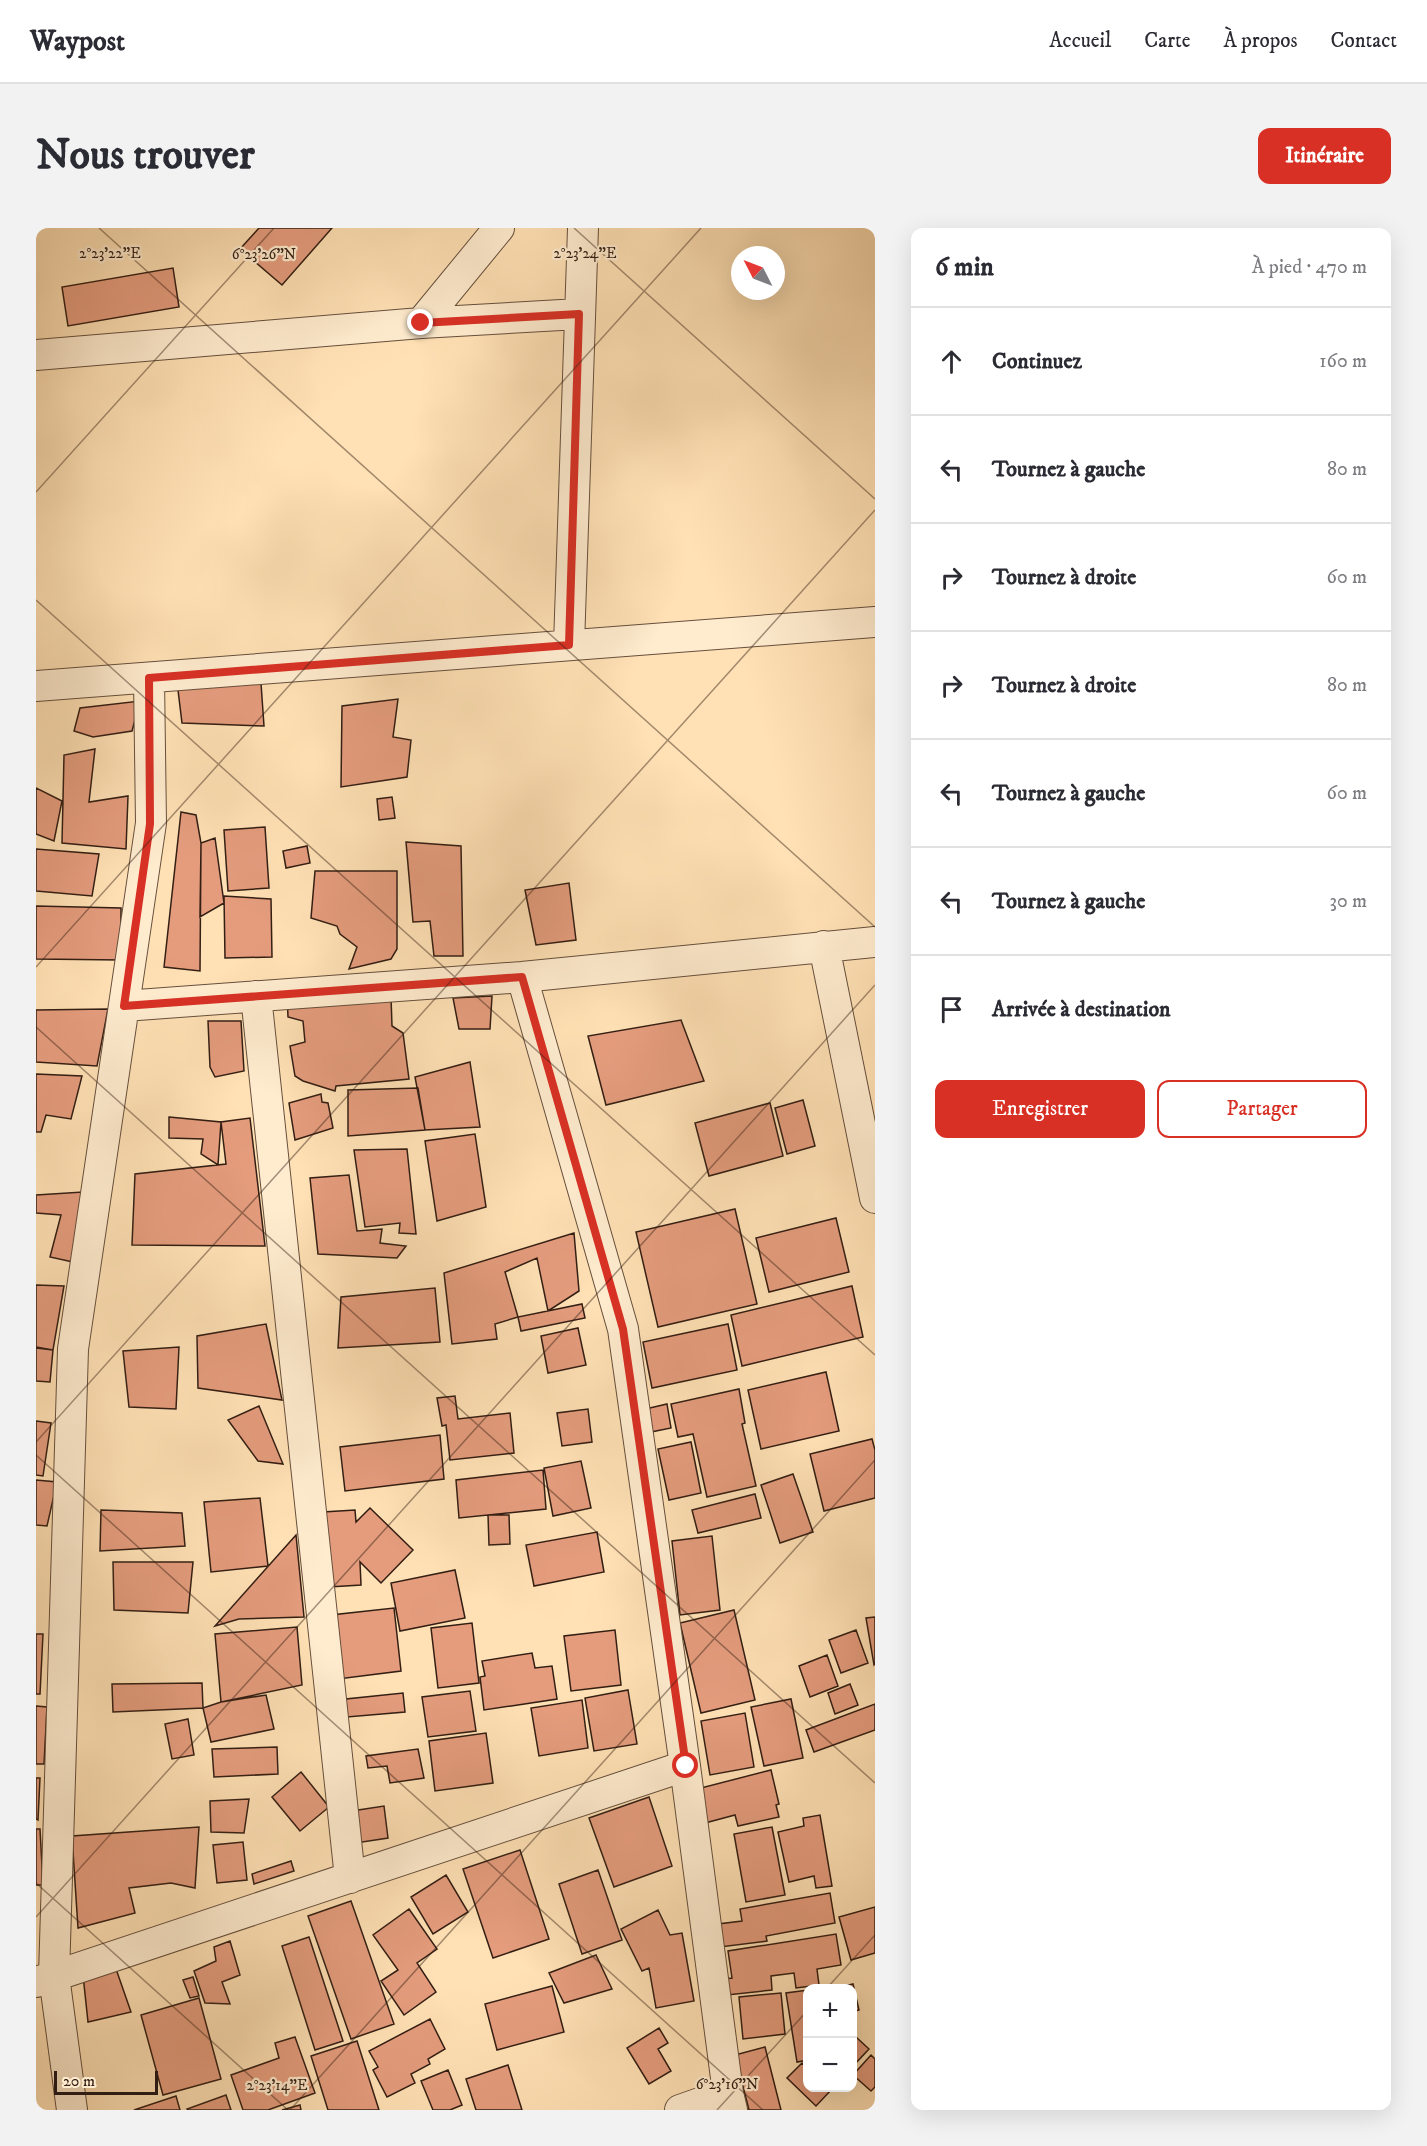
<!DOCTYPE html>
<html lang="fr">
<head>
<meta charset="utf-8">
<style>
	:root { --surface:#fff; --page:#f2f2f3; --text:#2b2b33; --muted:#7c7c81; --line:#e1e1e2; --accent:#d93025 }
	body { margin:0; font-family:"IM FELL DW Pica",serif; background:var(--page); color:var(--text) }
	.controls { position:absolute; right:18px; bottom:18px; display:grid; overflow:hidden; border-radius:12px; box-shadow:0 6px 24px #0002 }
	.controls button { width:54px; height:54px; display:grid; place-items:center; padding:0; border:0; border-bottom:2px solid var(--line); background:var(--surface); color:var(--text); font:30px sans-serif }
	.compass { position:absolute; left:695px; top:18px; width:54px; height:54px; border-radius:50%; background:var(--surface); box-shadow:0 6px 24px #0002; rotate:312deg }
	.scale { position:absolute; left:18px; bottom:15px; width:104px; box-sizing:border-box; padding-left:6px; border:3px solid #331e13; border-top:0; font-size:16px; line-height:21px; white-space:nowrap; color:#331e13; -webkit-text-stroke:4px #ffeccf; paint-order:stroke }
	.stop { position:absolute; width:18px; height:18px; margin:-14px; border:4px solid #d93025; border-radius:50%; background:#fff }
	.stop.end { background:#d93025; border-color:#fff; box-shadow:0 2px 6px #0008 }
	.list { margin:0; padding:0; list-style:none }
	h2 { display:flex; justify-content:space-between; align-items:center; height:78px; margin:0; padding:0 24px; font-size:26px }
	h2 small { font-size:20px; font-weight:400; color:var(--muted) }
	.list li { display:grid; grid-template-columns:39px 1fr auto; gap:18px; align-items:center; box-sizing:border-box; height:108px; padding:0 24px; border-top:2px solid var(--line) }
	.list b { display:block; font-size:22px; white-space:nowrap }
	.list em { font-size:20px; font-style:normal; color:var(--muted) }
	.actions { display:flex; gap:12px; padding:18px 24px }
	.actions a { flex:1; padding:14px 0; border:2px solid var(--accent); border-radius:12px; text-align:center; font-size:21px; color:var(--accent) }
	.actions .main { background:var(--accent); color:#fff }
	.icon { flex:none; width:33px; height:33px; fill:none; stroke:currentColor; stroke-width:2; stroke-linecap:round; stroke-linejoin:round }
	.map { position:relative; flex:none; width:839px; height:1882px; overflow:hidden; border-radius:12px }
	header { display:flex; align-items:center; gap:36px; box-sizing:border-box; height:84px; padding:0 30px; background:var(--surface); border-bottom:2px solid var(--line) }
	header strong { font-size:28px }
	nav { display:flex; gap:33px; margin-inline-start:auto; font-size:21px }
	.intro { display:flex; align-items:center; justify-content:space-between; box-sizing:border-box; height:144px; padding:0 36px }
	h1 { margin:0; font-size:42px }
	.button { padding:15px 27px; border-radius:12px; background:var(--accent); color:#fff; font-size:21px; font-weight:700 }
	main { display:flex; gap:36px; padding:0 36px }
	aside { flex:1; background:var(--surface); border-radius:12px; box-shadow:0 6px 24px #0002 }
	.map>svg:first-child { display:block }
</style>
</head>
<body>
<header>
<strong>Waypost</strong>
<nav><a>Accueil</a><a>Carte</a><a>À propos</a><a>Contact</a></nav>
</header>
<div class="intro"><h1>Nous trouver</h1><a class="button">Itinéraire</a></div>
<main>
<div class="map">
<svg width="839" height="1882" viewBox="0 0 839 1882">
	<rect width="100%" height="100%" fill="#ffe1b5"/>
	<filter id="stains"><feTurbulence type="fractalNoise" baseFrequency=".00333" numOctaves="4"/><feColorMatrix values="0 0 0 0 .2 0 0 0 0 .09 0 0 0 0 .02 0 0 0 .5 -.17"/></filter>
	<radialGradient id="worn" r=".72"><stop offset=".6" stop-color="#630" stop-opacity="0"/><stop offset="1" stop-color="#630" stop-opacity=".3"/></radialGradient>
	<path fill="#e49c7d" stroke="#331e13" stroke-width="1.5" d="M 223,0 L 296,0 L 246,57 L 204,21 Z
		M 137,40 L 143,79 L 32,98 L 26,59 Z
		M 224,441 L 228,498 L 146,495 L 142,462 Z
		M 362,471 L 357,509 L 375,512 L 371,549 L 305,559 L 306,478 Z
		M 104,473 L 96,503 L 57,509 L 38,503 L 44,480 Z
		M 59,521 L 53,574 L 92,568 L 90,621 L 26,615 L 28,527 Z
		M 0,560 L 26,573 L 18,613 L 0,606 Z
		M 356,569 L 359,590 L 343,592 L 341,571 Z
		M 145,584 L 160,587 L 165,615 L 164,743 L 128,739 Z
		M 229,599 L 233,660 L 192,663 L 188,602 Z
		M 179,610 L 188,675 L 164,689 L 165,615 Z
		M 370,614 L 425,618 L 427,728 L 398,728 L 394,693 L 377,694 Z
		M 271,618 L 274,635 L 250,640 L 247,623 Z
		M 0,621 L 63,626 L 56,668 L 0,663 Z
		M 279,643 L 361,643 L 361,721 L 355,731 L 313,741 L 321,719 L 304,706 L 301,698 L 275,690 Z
		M 533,655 L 540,712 L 500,717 L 489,662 Z
		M 188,668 L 235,671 L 236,729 L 189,730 Z
		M 0,678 L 85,680 L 85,732 L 0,731 Z
		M 251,766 L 355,769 L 356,798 L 367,805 L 373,851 L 300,858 L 299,863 L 267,853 L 259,848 L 254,818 L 269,814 L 267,793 L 252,789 Z
		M 456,768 L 454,801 L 423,801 L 417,770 Z
		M 72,781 L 61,838 L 0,834 L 0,782 Z
		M 645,792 L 668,853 L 570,877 L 552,808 Z
		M 172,793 L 205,793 L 208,843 L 179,849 L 174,839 Z
		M 434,834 L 444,899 L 389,902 L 379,849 Z
		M 0,846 L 46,848 L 35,891 L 10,887 L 5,904 L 0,904 Z
		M 382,860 L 389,902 L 312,908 L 312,862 Z
		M 285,866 L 286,874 L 292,875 L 297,900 L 259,912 L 253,875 Z
		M 767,872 L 779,918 L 751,926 L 739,880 Z
		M 734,875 L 747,928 L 673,948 L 659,895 Z
		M 133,889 L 185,894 L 182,937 L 165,926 L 167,911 L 133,910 Z
		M 214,890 L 229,1018 L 96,1017 L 99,946 L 190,936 L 185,894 Z
		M 439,906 L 450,979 L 401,993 L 389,913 Z
		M 371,921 L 380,1006 L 363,1005 L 364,995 L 329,999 L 318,922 Z
		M 313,947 L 321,1003 L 346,1001 L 344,1015 L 370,1018 L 361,1030 L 282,1026 L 274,950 Z
		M 47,964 L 46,1036 L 14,1029 L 25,987 L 0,985 L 0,967 Z
		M 699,981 L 721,1076 L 622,1099 L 600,1004 Z
		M 800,990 L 813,1044 L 733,1064 L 720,1010 Z
		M 538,1005 L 543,1063 L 512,1083 L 501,1030 L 469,1044 L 482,1089 L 459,1096 L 461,1111 L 416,1116 L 408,1045 Z
		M 0,1057 L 28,1058 L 17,1122 L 0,1119 Z
		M 816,1058 L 827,1109 L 706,1138 L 695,1087 Z
		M 399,1060 L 404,1114 L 302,1120 L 305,1069 Z
		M 546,1076 L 549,1090 L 485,1103 L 482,1089 Z
		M 230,1096 L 246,1172 L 162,1160 L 161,1108 Z
		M 692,1096 L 701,1142 L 616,1160 L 607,1114 Z
		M 542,1100 L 550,1137 L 512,1145 L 505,1108 Z
		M 143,1119 L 140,1181 L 93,1179 L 87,1123 Z
		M 0,1120 L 17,1122 L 14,1154 L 0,1153 Z
		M 790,1144 L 803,1203 L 725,1221 L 712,1162 Z
		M 703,1161 L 709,1195 L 706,1196 L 720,1258 L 671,1269 L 657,1206 L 642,1209 L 635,1176 Z
		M 419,1168 L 422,1191 L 474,1185 L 478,1225 L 414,1232 L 410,1197 L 406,1198 L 401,1170 Z
		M 631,1176 L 635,1200 L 610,1205 L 605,1182 Z
		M 223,1178 L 247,1236 L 222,1233 L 192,1192 Z
		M 552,1181 L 556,1214 L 526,1218 L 521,1185 Z
		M 0,1193 L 15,1195 L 7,1248 L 0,1247 Z
		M 404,1207 L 408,1251 L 309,1263 L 304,1219 Z
		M 836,1211 L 839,1222 L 839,1270 L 788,1283 L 774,1226 Z
		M 655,1214 L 665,1265 L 633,1272 L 622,1221 Z
		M 545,1233 L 555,1280 L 517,1288 L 508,1240 Z
		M 507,1242 L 510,1281 L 423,1290 L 420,1252 Z
		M 757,1246 L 777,1304 L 744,1315 L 725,1257 Z
		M 0,1252 L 21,1254 L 11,1298 L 0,1297 Z
		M 719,1266 L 725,1290 L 662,1305 L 656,1282 Z
		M 224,1270 L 232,1338 L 175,1344 L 168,1274 Z
		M 334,1280 L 377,1322 L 345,1355 L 324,1334 L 325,1357 L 293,1359 L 287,1284 L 319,1282 L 320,1294 Z
		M 65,1282 L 146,1285 L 149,1318 L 64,1323 Z
		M 452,1287 L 473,1287 L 474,1316 L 453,1317 Z
		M 561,1304 L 568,1344 L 498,1358 L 490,1317 Z
		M 260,1307 L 268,1389 L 203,1391 L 179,1398 Z
		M 676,1308 L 684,1382 L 644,1387 L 636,1313 Z
		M 77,1334 L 157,1334 L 152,1385 L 78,1382 Z
		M 419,1342 L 429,1390 L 364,1403 L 355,1355 Z
		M 358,1380 L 365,1443 L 302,1451 L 295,1387 Z
		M 698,1382 L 719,1472 L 665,1485 L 644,1395 Z
		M 839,1389 L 839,1436 L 838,1437 L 830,1390 Z
		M 436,1395 L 443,1455 L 402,1460 L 395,1400 Z
		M 261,1399 L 266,1457 L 185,1474 L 179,1406 Z
		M 579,1402 L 585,1457 L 535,1463 L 528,1408 Z
		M 820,1402 L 832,1435 L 805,1445 L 793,1412 Z
		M 0,1406 L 7,1406 L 4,1466 L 0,1466 Z
		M 496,1425 L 499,1440 L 516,1438 L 521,1471 L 448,1482 L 444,1449 L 449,1448 L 446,1433 Z
		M 791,1427 L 802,1458 L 774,1469 L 763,1438 Z
		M 166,1455 L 167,1480 L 77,1484 L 76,1456 Z
		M 814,1456 L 822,1477 L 799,1486 L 792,1465 Z
		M 592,1462 L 601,1516 L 558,1523 L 549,1470 Z
		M 434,1463 L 440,1503 L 392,1509 L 386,1469 Z
		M 367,1465 L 369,1484 L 311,1489 L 310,1471 Z
		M 230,1467 L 238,1501 L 175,1514 L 167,1480 L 185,1474 Z
		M 755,1471 L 767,1530 L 728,1538 L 715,1479 Z
		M 546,1472 L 552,1520 L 503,1528 L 495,1480 Z
		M 839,1476 L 839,1502 L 778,1524 L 770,1502 Z
		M 0,1478 L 11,1479 L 8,1536 L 0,1536 Z
		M 709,1485 L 718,1539 L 674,1547 L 665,1493 Z
		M 152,1491 L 158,1527 L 136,1531 L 129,1496 Z
		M 450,1505 L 457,1555 L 399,1563 L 393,1513 Z
		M 241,1519 L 242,1546 L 178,1549 L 176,1521 Z
		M 382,1521 L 388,1550 L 354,1555 L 351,1538 L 332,1540 L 330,1528 Z
		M 735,1542 L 743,1576 L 740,1577 L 743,1589 L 702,1598 L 699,1587 L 669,1595 L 661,1561 Z
		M 265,1544 L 293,1579 L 264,1603 L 236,1569 Z
		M 0,1550 L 4,1550 L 2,1592 L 0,1591 Z
		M 613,1569 L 636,1638 L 578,1659 L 553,1590 Z
		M 213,1571 L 208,1605 L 175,1604 L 174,1573 Z
		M 348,1578 L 352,1610 L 320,1615 L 316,1583 Z
		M 784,1587 L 796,1658 L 780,1660 L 778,1648 L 753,1654 L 742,1604 L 768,1598 L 767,1590 Z
		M 163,1599 L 159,1660 L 135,1655 L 93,1660 L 99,1685 L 42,1700 L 36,1608 Z
		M 736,1599 L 749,1667 L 710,1674 L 698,1606 Z
		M 0,1601 L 4,1601 L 7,1657 L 0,1657 Z
		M 207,1614 L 211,1652 L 181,1655 L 177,1617 Z
		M 484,1622 L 513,1711 L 457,1730 L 427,1641 Z
		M 255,1633 L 258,1643 L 218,1656 L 216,1646 Z
		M 562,1642 L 586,1712 L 546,1726 L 523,1656 Z
		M 410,1647 L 432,1684 L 397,1706 L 375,1669 Z
		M 794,1665 L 799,1695 L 730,1708 L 731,1713 L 684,1719 L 682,1696 L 706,1693 L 704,1681 Z
		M 315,1673 L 358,1796 L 315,1811 L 272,1688 Z
		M 839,1679 L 839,1725 L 815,1732 L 803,1689 Z
		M 373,1681 L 401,1721 L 381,1735 L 400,1764 L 368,1787 L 345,1753 L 362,1742 L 337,1707 Z
		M 622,1682 L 634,1707 L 646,1705 L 658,1773 L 620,1780 L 613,1740 L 606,1743 L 585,1701 Z
		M 800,1706 L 805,1737 L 781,1741 L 783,1757 L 760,1760 L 758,1745 L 735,1748 L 736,1762 L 691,1767 L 689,1751 L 696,1750 L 692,1723 Z
		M 273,1709 L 307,1813 L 279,1822 L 246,1718 Z
		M 194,1713 L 204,1747 L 186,1754 L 194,1776 L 169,1775 L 158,1743 L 180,1733 L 178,1719 Z
		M 560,1727 L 576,1761 L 528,1775 L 513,1745 Z
		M 79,1738 L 95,1784 L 52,1794 L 47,1747 Z
		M 157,1749 L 163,1768 L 154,1770 L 147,1752 Z
		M 817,1756 L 823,1782 L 816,1784 L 816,1760 L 801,1760 Z
		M 516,1758 L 528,1804 L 461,1822 L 449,1776 Z
		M 772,1762 L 772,1832 L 761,1834 L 750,1765 Z
		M 745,1765 L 749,1806 L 707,1811 L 703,1769 Z
		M 163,1770 L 185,1851 L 127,1867 L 105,1787 Z
		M 394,1791 L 409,1821 L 392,1831 L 394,1836 L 375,1846 L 379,1855 L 351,1869 L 337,1842 L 342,1839 L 333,1823 Z
		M 623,1800 L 632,1815 L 622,1821 L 635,1843 L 613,1856 L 591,1820 Z
		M 259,1809 L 279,1865 L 232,1882 L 207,1882 L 195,1847 L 243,1830 L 239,1815 Z
		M 820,1809 L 833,1821 L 816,1839 L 816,1812 Z
		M 321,1813 L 343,1882 L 292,1882 L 275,1828 Z
		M 729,1819 L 745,1882 L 713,1882 L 699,1827 Z
		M 835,1827 L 839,1831 L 839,1859 L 835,1863 L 817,1847 Z
		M 766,1835 L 772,1841 L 772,1860 L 797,1860 L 780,1878 L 751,1850 Z
		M 472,1837 L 486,1882 L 440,1882 L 430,1851 Z
		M 412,1842 L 426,1877 L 414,1882 L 397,1882 L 385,1853 Z
		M 190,1867 L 195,1882 L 152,1882 L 151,1881 Z
		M 140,1868 L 144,1882 L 98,1882 Z
		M 264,1877 L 265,1882 L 246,1882 Z"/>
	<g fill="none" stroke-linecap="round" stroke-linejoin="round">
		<defs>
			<path id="minor" d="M 385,95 L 463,0
				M 0,127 L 385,95 L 543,86
				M 533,417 L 547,0
				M 0,458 L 839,394
				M 788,718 L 839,970
				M 486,749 L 587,1101 L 649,1538 L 692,1865 L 696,1882
				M 220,768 L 314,1650
				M 88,778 L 486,749 L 839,714
				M 0,1754 L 649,1538
				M 36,1882 L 18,1748 L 37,1121 L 115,595 L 113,450
				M 644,1882 L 692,1865"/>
		</defs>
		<use href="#minor" stroke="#664f3c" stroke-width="32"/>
		<use href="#minor" stroke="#ffeccf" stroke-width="30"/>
	</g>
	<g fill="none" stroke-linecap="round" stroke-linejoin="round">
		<path stroke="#d93025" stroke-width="8" d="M 385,95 L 543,86 L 533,417 L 113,450 L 114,596 L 88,778 L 486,749 L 587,1101 L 650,1538"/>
	</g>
	<path fill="none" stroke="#331e13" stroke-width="1.5" stroke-opacity="0.45" d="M 63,0 L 839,699M 538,0 L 839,271M 0,264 L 238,0M 0,372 L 839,1127M 0,739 L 665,0M 0,799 L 839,1555M 0,1214 L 839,282M 0,1227 L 727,1882M 0,1655 L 252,1882M 0,1689 L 839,757M 791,1760 L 839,1707M 254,1882 L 839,1232M 681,1882 L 772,1782"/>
	<g font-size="15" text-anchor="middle" fill="#331e13" stroke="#ffeccf" stroke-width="4.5" stroke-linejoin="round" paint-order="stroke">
		<text x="74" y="30">2°23'22"E</text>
		<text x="549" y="30">2°23'24"E</text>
		<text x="228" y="31">6°23'26"N</text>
		<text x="691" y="1861">6°23'16"N</text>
		<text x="241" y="1862">2°23'14"E</text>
	</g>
	<rect width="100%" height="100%" filter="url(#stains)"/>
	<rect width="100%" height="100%" fill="url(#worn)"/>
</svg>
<div class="controls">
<button>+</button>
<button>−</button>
</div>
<svg class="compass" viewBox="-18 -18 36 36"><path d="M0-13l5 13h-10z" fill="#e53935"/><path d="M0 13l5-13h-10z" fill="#7c7c81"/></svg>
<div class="scale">20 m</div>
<div class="stop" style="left:650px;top:1538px"></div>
<div class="stop end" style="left:385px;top:95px"></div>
</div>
<aside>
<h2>6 min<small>À pied · 470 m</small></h2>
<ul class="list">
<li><svg class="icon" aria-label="ahead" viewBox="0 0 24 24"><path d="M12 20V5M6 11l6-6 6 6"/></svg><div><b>Continuez</b></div><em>160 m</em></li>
<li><svg class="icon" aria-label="left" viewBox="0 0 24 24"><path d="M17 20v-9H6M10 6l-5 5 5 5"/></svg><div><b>Tournez à gauche</b></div><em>80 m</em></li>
<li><svg class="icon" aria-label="right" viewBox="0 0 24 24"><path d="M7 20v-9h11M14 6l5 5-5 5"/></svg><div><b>Tournez à droite</b></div><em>60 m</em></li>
<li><svg class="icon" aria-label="right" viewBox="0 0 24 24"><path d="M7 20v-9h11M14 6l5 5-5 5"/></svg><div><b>Tournez à droite</b></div><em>80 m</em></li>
<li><svg class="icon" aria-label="left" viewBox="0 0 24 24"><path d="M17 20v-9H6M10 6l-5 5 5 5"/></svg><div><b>Tournez à gauche</b></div><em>60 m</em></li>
<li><svg class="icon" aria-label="left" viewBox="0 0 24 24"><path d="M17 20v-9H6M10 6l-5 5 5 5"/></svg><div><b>Tournez à gauche</b></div><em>30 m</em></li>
<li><svg class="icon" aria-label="arrive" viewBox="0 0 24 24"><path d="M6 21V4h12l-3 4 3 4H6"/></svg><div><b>Arrivée à destination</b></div></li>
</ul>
<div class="actions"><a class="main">Enregistrer</a><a>Partager</a></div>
</aside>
</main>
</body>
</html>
